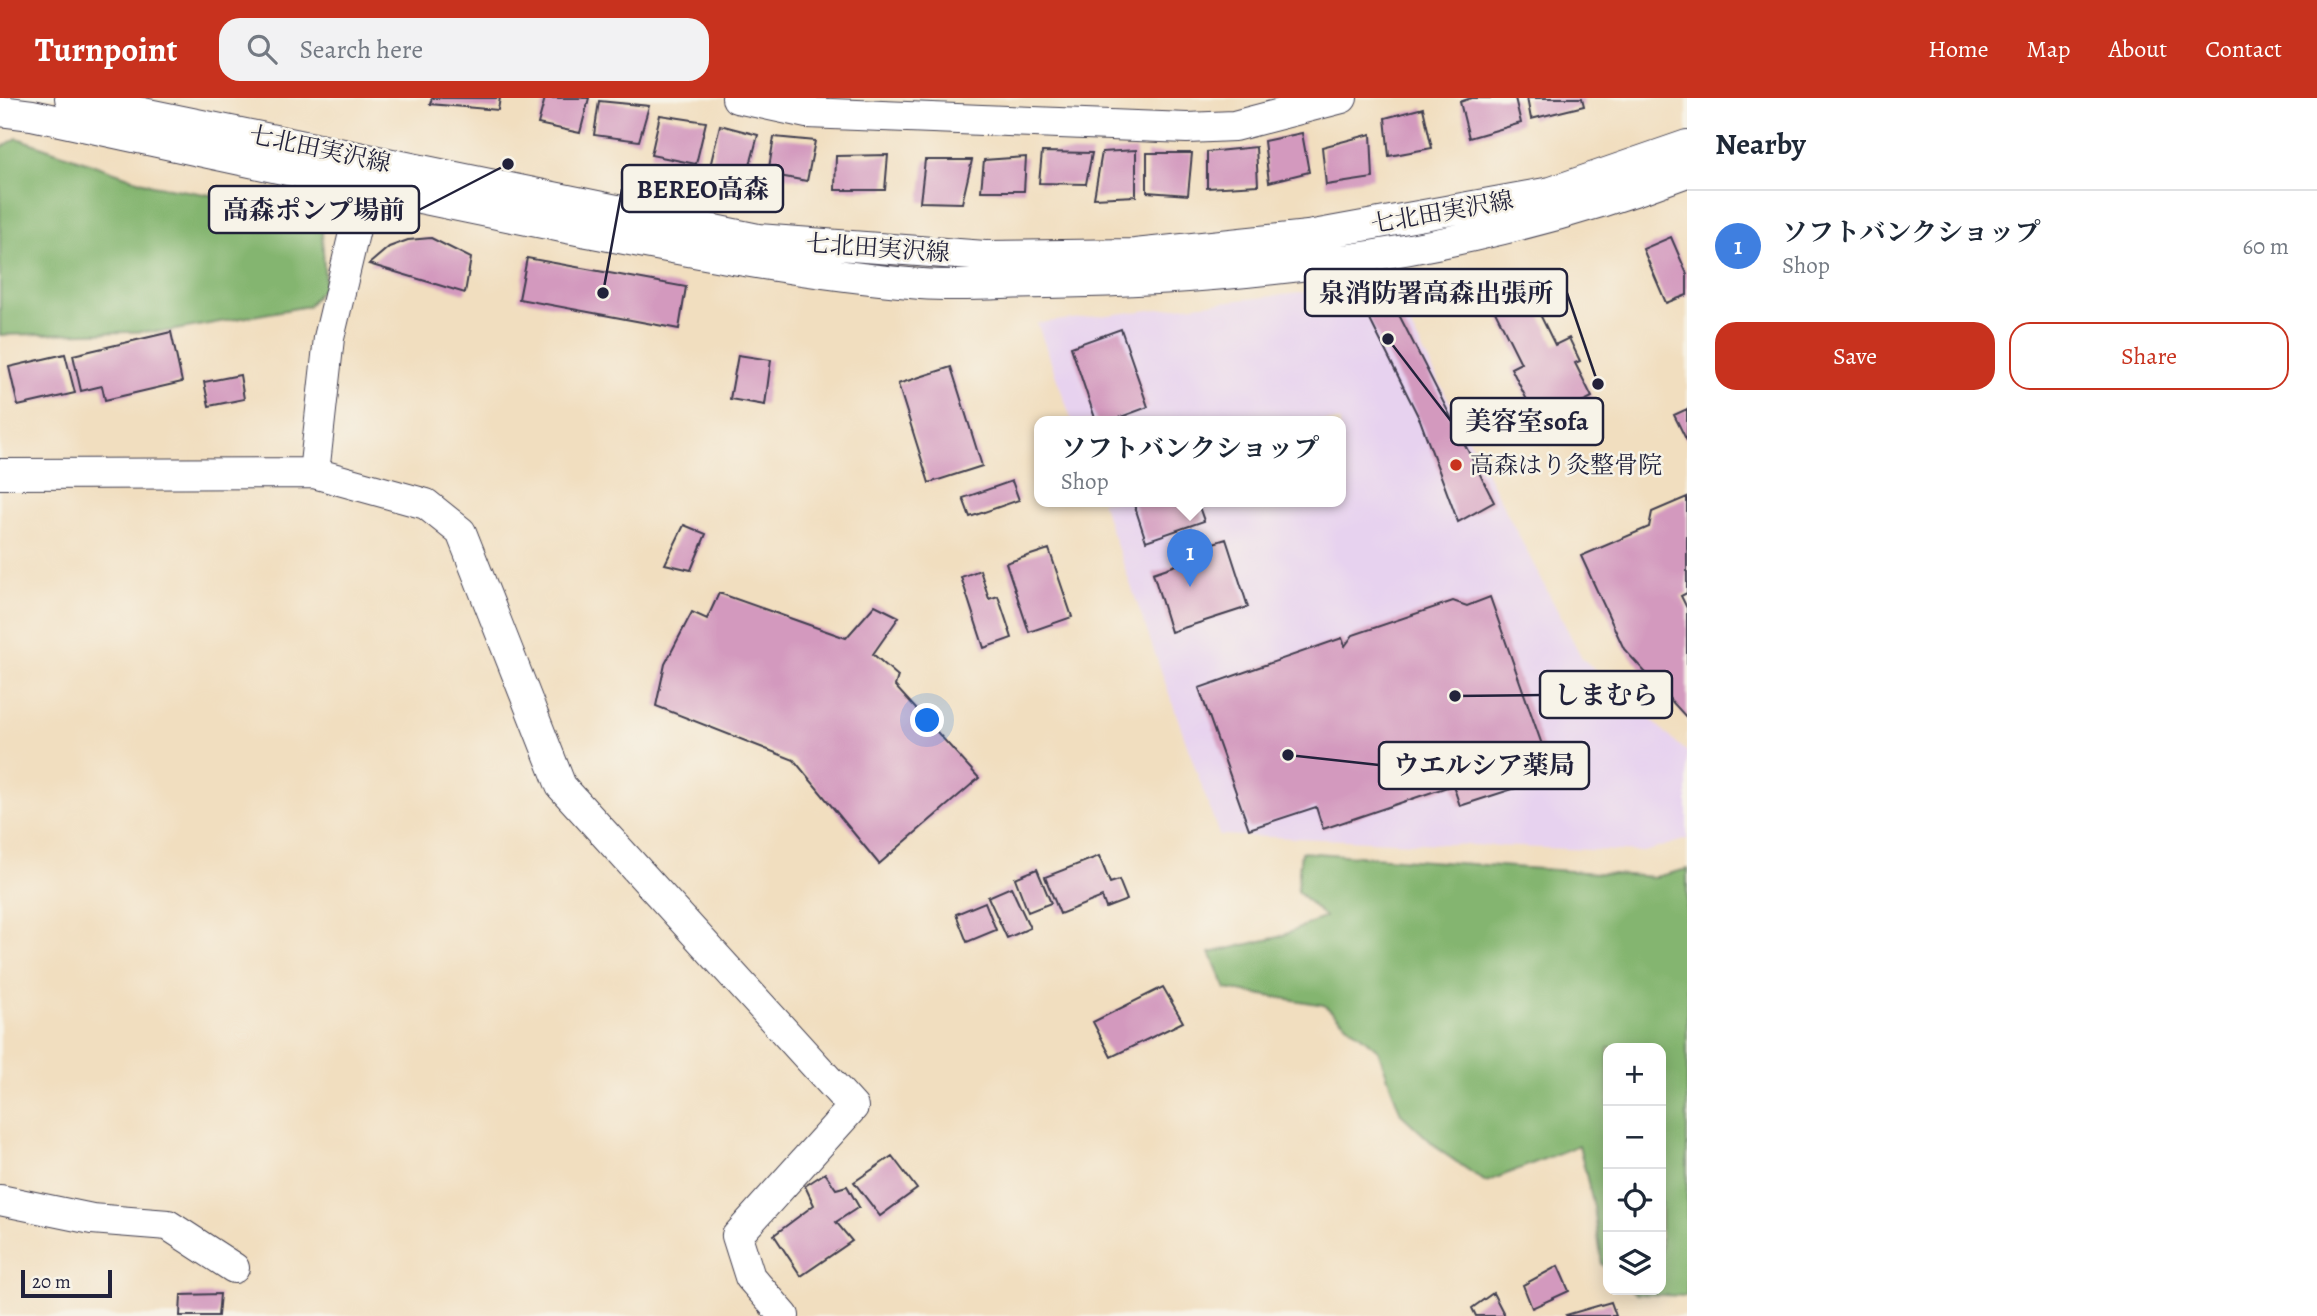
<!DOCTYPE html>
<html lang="en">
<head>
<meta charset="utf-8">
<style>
	:root { --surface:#fff; --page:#f2f2f3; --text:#1f2937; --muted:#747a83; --line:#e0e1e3; --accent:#c8321e }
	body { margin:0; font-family:Alegreya,"Noto Serif JP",serif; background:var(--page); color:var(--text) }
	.controls { position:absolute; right:21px; bottom:21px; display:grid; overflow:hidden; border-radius:14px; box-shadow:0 4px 18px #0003 }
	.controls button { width:63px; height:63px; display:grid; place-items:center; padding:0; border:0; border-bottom:2px solid var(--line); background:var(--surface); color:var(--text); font:35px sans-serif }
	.scale { position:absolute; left:21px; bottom:18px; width:91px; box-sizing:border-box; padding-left:7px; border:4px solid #22223b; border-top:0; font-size:19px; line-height:24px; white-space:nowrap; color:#22223b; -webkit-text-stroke:5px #f7f3e8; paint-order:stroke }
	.you { position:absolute; left:928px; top:623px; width:24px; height:24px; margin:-18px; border:5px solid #fff; border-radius:50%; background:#1a73e8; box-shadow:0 0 0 10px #1a73e833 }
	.badge { display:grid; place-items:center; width:46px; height:46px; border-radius:50%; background:var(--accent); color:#fff; font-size:23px; font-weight:700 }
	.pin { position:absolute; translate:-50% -58px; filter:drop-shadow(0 2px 4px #0008) }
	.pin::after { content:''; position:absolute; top:37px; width:24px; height:21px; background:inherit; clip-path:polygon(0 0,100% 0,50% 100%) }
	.popup { position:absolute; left:1034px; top:318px; width:312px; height:91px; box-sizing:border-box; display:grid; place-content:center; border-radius:14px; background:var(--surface); filter:drop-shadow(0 2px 5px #0005); font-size:23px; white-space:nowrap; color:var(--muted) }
	.popup b { font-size:26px; color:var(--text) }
	.popup::after { content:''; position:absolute; left:50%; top:100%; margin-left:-14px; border:14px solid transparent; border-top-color:var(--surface) }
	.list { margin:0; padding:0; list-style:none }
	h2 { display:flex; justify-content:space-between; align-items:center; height:91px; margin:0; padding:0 28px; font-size:30px }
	h2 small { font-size:23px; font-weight:400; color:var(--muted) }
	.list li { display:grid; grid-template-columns:46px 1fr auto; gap:21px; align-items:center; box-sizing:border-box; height:112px; padding:0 28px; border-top:2px solid var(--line) }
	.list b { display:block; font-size:26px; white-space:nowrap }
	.list p { margin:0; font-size:23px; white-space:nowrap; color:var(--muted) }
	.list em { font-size:23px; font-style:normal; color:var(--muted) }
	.actions { display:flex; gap:14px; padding:21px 28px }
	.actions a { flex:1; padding:16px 0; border:2px solid var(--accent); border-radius:21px; text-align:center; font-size:24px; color:var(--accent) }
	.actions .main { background:var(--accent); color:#fff }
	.icon { flex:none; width:38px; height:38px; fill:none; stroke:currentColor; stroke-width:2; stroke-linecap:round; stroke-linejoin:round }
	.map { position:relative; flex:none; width:1687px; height:1218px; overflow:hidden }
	header { display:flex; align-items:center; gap:42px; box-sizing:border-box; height:98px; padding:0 35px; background:var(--accent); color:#fff }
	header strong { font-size:33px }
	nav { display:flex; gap:38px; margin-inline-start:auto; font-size:24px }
	.search { width:490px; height:63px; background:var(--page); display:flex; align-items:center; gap:18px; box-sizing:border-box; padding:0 24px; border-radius:21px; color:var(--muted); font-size:26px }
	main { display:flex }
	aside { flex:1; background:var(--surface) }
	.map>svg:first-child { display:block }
</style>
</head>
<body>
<header>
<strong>Turnpoint</strong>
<div class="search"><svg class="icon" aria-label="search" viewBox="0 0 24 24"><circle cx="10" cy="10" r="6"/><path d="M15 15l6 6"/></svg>Search here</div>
<nav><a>Home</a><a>Map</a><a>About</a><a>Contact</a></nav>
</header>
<main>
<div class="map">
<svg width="1687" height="1218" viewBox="0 0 1687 1218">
	<rect width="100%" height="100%" fill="#f7f3e8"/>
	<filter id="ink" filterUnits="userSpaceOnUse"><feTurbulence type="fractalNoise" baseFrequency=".0143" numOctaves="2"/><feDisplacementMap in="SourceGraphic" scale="14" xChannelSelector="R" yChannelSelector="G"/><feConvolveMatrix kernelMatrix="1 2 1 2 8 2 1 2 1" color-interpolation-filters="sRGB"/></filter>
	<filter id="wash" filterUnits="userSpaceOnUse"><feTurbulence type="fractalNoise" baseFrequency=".00686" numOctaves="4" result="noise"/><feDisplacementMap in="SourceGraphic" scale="28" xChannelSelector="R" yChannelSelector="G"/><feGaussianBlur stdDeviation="1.57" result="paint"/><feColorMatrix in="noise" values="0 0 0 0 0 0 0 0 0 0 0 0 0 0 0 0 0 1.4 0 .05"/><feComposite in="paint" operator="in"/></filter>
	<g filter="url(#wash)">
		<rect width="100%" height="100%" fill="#f1debf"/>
		<path fill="#e7d2ef" d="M 1388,185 L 1582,560 L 1687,654 L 1687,741 L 1644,754 L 1219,737 L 1101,403 L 1340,403 L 1340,323 L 1072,323 L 1037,225 Z"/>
		<path fill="#84b56f" stroke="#536c55" stroke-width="2" d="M 17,40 L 152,87 L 321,116 L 325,188 L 308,208 L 170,233 L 0,237 L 0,50 Z
			M 1301,754 L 1655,779 L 1687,771 L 1687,1198 L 1636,1196 L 1631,1192 L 1661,1192 L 1661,950 L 1608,950 L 1608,1172 L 1602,1166 L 1594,1109 L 1579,1047 L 1486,1084 L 1442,1054 L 1401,1016 L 1378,952 L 1324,907 L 1226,891 L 1210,855 L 1279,839 L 1325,819 L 1297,793 Z"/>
		<g id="blocks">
			<path fill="#d399be" d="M 432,0 L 500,0 L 498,12 L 430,6 Z
				M 545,0 L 589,0 L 580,35 L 538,26 Z
				M 1471,0 L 1515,0 L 1521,25 L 1469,40 L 1460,4 Z
				M 1527,0 L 1582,0 L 1584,8 L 1531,21 Z
				M 599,3 L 649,8 L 639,43 L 594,37 Z
				M 1423,10 L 1432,50 L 1389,58 L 1385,20 Z
				M 660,17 L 706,24 L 696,66 L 651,57 Z
				M 720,27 L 758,37 L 747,79 L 709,73 Z
				M 1302,35 L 1309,74 L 1269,84 L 1264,43 Z
				M 1371,36 L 1373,80 L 1326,87 L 1322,49 Z
				M 774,39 L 815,43 L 807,83 L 768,76 Z
				M 1256,49 L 1258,87 L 1207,90 L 1207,54 Z
				M 1136,52 L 1136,98 L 1094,100 L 1102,54 Z
				M 1042,54 L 1092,55 L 1086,86 L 1039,85 Z
				M 1147,55 L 1192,55 L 1188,97 L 1147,94 Z
				M 888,57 L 885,92 L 835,92 L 836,58 Z
				M 1026,59 L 1024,93 L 981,93 L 984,62 Z
				M 925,62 L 972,62 L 962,105 L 920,104 Z
				M 1671,139 L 1687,176 L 1687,197 L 1666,205 L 1643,151 Z
				M 431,140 L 471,160 L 465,195 L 369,166 L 389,149 L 408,142 Z
				M 527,160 L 686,189 L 679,231 L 519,201 Z
				M 1523,182 L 1555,247 L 1569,240 L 1580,263 L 1575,265 L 1592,299 L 1539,326 L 1511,270 L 1521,265 L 1488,199 Z
				M 1392,203 L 1494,404 L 1458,424 L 1420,322 L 1367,216 Z
				M 1121,231 L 1148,309 L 1110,323 L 1096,323 L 1071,249 Z
				M 171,234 L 182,284 L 105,302 L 102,288 L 81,293 L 73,257 Z
				M 65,256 L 75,295 L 18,308 L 9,269 Z
				M 738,257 L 771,262 L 765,307 L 730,301 Z
				M 951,269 L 982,368 L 929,385 L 898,286 Z
				M 240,277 L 244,301 L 209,308 L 204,284 Z
				M 1687,311 L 1687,343 L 1674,317 Z
				M 1012,383 L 1019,402 L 970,419 L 963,400 Z
				M 1687,399 L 1687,495 L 1681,498 L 1687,510 L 1687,620 L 1624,551 L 1581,458 L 1649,429 L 1652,414 Z
				M 1133,403 L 1197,403 L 1204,423 L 1146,443 Z
				M 684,427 L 706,436 L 691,472 L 665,466 Z
				M 1226,441 L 1248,509 L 1171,534 L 1153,475 L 1191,462 L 1188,453 Z
				M 1049,451 L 1072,519 L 1029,534 L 1006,465 Z
				M 980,472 L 989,501 L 998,498 L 1012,540 L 984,550 L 961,479 Z
				M 719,495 L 846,540 L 875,507 L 899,519 L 873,556 L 898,578 L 895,588 L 979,680 L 879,766 L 794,662 L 656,608 L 665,566 L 692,514 L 707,521 Z
				M 1490,499 L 1553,678 L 1460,708 L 1453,687 L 1323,731 L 1316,709 L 1249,731 L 1199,590 L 1342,540 L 1345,548 L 1353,537 L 1453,503 L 1467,508 Z
				M 1099,758 L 1110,785 L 1119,782 L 1127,802 L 1106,810 L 1102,799 L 1060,816 L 1045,779 Z
				M 1037,771 L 1051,805 L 1028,814 L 1015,780 Z
				M 1011,789 L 1030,830 L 1007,840 L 988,799 Z
				M 985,804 L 996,832 L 967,844 L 956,816 Z
				M 1163,889 L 1183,924 L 1111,959 L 1093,924 Z
				M 892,1058 L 917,1091 L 880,1118 L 854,1084 Z
				M 825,1075 L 836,1091 L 847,1088 L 859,1109 L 836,1124 L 852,1143 L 801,1178 L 774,1137 L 814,1107 L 805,1088 Z
				M 1558,1168 L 1569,1193 L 1532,1210 L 1523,1187 Z
				M 1493,1195 L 1505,1218 L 1476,1218 L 1472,1210 Z
				M 220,1196 L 218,1218 L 180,1218 L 181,1197 Z
				M 1611,1204 L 1616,1218 L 1567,1218 L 1566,1217 Z"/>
		</g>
	</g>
	<g filter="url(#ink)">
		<use href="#blocks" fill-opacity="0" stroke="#413e4f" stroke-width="2"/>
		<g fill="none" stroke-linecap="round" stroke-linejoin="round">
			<defs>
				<path id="street" d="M 70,0 L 758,141 L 985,158 L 1135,156 L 1308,138 L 1551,94 L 1687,47
					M 737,0 L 807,15 L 1187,30 L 1234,28 L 1342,0
					M 0,13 L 32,17 C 209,55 385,94 562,129 C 682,152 800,176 921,186 C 963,189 1007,185 1048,185 C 1266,182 1484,152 1687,74
					M 314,375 L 329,240 L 365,89
					M 0,376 L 314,375 L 426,406 L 461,434 L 561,688 L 853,1009 L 737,1138 L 750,1179 L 784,1218
					M 0,1102 L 92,1121 L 168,1127 L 234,1170"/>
			</defs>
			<use href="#street" stroke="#413e4f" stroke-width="32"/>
			<use href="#street" stroke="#fff" stroke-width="30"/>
		</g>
	</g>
	<circle fill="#c8321e" stroke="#f7f3e8" stroke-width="2.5" cx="1456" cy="367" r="7"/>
	<g text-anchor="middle" stroke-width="5" stroke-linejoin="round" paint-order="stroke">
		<g font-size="24" fill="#22223b" stroke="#f7f3e8">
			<text transform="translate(320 51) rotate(12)" y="8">七北田実沢線</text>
			<text transform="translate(1442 114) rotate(-10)" y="8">七北田実沢線</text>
			<text transform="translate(878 150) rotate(4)" y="8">七北田実沢線</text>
		</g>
		<g font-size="24" fill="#22223b" stroke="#f7f3e8" text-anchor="start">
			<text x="1470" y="375">高森はり灸整骨院</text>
		</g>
	</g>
	<path fill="none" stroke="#22223b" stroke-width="2.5" d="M603 195L622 91M508 66L419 112M1598 286L1567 195M1388 241L1451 323M1455 598L1540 597M1288 657L1379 667"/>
	<g fill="#22223b" stroke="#f7f3e8" stroke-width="2.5">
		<circle cx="603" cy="195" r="7"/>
		<circle cx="508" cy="66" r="7"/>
		<circle cx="1598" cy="286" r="7"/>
		<circle cx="1388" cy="241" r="7"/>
		<circle cx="1455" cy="598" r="7"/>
		<circle cx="1288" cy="657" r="7"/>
	</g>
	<g fill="#f7f3e8" stroke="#22223b" stroke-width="2.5">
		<rect x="622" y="67" width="161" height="47" rx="7"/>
		<rect x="209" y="88" width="210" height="47" rx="7"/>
		<rect x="1305" y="171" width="262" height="47" rx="7"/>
		<rect x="1451" y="300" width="152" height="47" rx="7"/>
		<rect x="1540" y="573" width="132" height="47" rx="7"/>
		<rect x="1379" y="644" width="210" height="47" rx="7"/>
	</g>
	<g font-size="26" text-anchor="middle" font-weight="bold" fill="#22223b">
		<text x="703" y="100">BEREO高森</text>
		<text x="314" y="121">高森ポンプ場前</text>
		<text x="1436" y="204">泉消防署高森出張所</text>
		<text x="1527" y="332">美容室sofa</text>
		<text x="1606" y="606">しまむら</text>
		<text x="1484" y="676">ウエルシア薬局</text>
	</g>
</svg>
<div class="controls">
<button>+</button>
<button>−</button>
<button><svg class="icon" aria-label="locate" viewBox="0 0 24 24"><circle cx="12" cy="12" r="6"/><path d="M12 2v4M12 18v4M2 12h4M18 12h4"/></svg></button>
<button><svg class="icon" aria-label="layers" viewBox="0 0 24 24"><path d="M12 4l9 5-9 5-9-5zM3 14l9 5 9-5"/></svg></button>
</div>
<div class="scale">20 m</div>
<div class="you"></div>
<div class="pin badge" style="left:1190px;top:489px;background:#3f7fe0">1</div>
<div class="popup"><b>ソフトバンクショップ</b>Shop</div>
</div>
<aside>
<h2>Nearby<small></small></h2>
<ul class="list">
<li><span class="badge" style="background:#3f7fe0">1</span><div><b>ソフトバンクショップ</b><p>Shop</p></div><em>60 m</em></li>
</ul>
<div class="actions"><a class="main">Save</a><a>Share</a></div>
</aside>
</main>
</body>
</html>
